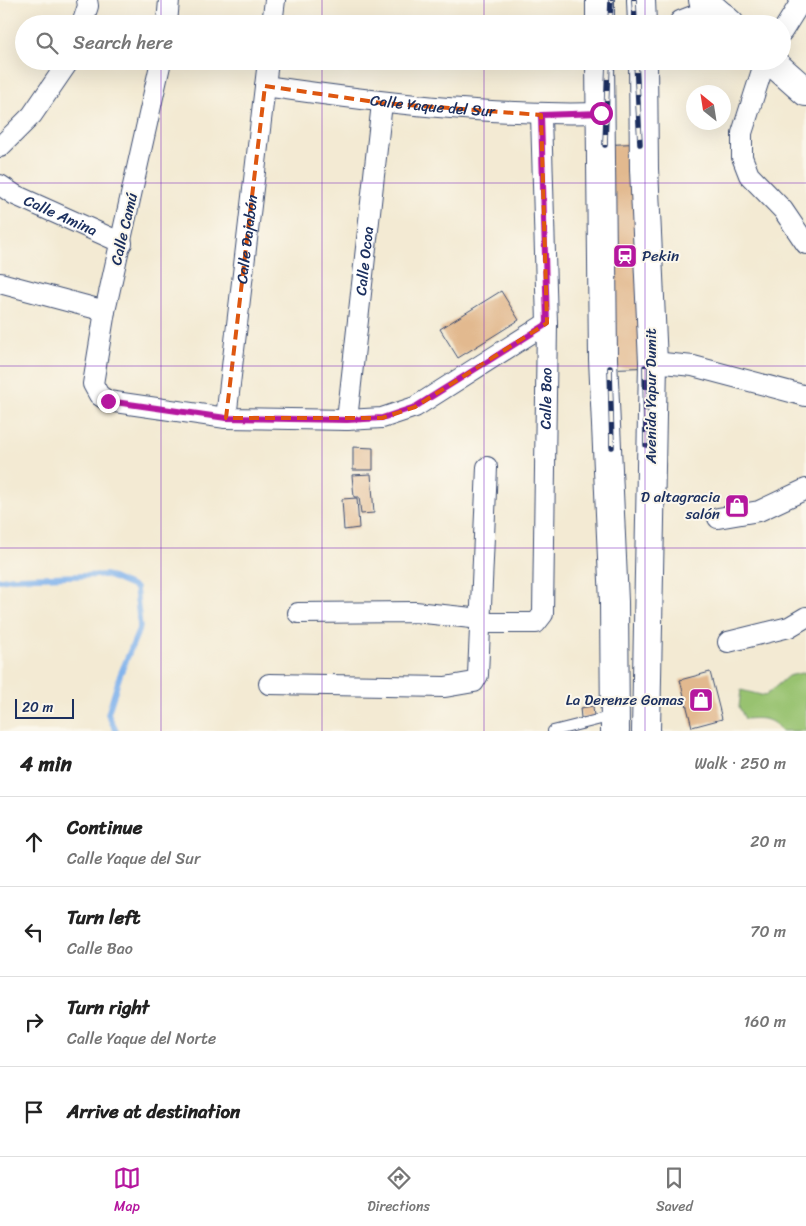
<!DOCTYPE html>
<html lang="en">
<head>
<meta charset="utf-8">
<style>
	:root { --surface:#fff; --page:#f6f6f6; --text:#222; --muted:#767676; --line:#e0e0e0; --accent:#b5179e }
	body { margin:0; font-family:Sriracha,sans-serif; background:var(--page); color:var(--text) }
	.compass { position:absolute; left:686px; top:85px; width:45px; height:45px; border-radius:50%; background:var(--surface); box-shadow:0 5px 20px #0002; rotate:330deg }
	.scale { position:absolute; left:15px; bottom:12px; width:59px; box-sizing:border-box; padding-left:5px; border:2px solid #1b2f5e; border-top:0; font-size:14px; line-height:18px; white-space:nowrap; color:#1b2f5e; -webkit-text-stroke:4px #fbf7ec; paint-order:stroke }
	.stop { position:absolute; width:15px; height:15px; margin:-11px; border:4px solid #b5179e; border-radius:50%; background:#fff }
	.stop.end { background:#b5179e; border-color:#fff; box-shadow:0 1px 5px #0008 }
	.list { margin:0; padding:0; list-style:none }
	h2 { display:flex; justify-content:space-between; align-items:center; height:65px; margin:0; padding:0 20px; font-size:21px }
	h2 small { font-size:16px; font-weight:400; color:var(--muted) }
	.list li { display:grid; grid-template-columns:32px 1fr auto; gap:15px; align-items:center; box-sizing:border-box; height:90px; padding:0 20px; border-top:1px solid var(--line) }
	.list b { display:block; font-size:19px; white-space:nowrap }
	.list p { margin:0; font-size:16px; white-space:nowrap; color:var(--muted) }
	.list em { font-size:16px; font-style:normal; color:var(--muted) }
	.icon { flex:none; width:28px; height:28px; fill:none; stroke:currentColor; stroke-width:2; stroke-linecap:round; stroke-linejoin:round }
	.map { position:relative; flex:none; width:806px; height:731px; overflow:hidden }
	.search { position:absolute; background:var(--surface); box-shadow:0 5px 20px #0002; left:15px; right:15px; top:15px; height:55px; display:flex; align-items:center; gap:12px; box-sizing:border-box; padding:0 18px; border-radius:28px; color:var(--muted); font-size:19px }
	.sheet { height:425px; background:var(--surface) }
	nav { display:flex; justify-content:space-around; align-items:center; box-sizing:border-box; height:70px; border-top:1px solid var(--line); background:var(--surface); font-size:14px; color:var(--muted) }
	nav a { display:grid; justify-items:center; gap:2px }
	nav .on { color:var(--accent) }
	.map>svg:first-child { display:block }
</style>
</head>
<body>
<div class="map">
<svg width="806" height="731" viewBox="0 0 806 731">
	<rect width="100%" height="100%" fill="#fbf7ec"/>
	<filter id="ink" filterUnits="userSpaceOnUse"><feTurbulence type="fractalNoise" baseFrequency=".02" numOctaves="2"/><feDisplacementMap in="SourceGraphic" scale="10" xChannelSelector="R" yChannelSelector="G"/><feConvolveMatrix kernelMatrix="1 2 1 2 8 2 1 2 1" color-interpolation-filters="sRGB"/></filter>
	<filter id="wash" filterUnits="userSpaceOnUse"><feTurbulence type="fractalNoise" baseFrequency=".0096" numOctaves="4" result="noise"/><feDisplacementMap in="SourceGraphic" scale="20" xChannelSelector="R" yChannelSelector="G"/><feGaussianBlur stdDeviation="1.12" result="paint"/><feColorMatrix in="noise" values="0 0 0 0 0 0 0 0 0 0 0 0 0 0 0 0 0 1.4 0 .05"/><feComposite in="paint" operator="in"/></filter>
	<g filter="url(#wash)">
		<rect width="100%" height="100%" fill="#f3ead3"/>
		<path fill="#98c26f" stroke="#5a7866" d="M 806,672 L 806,731 L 781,731 C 772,717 760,718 745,719 L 739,707 L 741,690 L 765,696 L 788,676 Z"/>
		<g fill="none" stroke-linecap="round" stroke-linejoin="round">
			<path stroke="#80b2ec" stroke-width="5.5" d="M 0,580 L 12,578 L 106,575 L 136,588 L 140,627 L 120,675 L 108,714 L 116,731"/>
		</g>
		<g id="blocks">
			<path fill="#e2b98f" d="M 649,143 L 655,367 L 601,369 L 595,145 Z
				M 501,291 L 519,320 L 458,358 L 440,329 Z
				M 353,447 L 373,448 L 373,470 L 353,470 Z
				M 371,474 L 374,513 L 361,514 L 359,497 L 354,497 L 352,475 Z
				M 357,498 L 359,528 L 344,530 L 342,499 Z
				M 710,672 L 722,719 L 692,727 L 680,680 Z
				M 593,706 L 594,717 L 581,718 L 580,708 Z"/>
		</g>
	</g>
	<g filter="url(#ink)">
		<use href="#blocks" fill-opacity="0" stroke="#3b4b70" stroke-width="1"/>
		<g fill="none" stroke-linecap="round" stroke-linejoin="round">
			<defs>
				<path id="service" d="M 553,731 L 613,716"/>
				<g id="minor">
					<path d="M 82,24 L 88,6 L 87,0"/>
					<path d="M 167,24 L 169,0"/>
					<path d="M 272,24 L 275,0"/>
					<path d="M 782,32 L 802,0"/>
					<path d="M 161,61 L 105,311 L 93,384 L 99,395 L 108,401 L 226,418 L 347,420 L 382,418 L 415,407 L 547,323"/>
					<path d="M 765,61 L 742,133 L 742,157 L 749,175 L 783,210 L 806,244"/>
					<path id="s1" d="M 265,86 C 377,102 488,116 601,113"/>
					<path d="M 0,147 L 32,115 L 69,61"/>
					<path id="s2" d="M 0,185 L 15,195 L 122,243"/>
					<path d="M 0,283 L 105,311"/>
					<path d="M 653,362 L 693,366 L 806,396"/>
					<path id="s3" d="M 226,418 L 268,61"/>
					<path id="s4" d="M 347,420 L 382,103"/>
					<path d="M 718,518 L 759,511 L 806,489"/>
					<path d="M 298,613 L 415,612 L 481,619"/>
					<path id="s5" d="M 481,623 L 536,623 L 543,614 L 547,323 L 541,115"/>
					<path d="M 728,642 L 789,627 L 806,617"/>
					<path d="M 269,684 L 445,687 L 474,682 L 478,675 L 487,467"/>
				</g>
				<path id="secondary" d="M 703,0 L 730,24
					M 771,61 L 806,92"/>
				<path id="primary" d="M 600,0 L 600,24
					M 641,0 L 642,24
					M 683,24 L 696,19 L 723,17
					M 600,61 L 603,359 L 614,602 L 615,731
					M 643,61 L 644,169 L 653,362 L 646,731"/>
			</defs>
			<use href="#service" stroke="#3b4b70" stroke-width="12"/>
			<use href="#minor" stroke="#3b4b70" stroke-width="22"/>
			<use href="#secondary" stroke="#3b4b70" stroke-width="30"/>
			<use href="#primary" stroke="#3b4b70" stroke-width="30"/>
			<use href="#service" stroke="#fff" stroke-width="10"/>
			<use href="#minor" stroke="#fff" stroke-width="20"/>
			<use href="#secondary" stroke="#fff" stroke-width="28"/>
			<use href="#primary" stroke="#fff" stroke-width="28"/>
			<defs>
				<path id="rail" d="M 634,0 L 635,24
					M 610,24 L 611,0
					M 636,61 L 640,144
					M 605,145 L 608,61
					M 645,367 L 646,445
					M 610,368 L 612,447"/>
			</defs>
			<use href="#rail" stroke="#1b2f5e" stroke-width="5.5"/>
			<use href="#rail" stroke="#fbf7ec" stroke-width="4" stroke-dasharray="11" stroke-linecap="butt"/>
		</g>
	</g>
	<g fill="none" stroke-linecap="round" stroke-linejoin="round" filter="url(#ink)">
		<path stroke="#b5179e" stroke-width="6" d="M 108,401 L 226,418 L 347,420 L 382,418 L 415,407 L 547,324 L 541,115 L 601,113"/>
	</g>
	<path fill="none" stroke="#de5710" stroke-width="4" stroke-dasharray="10 6" stroke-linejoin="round" d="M 265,86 L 382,103 L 541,115 L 547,323 L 415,407 L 382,418 L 226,418 Z"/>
	<path fill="none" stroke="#7b2cbf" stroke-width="1" stroke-opacity="0.55" d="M 161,0 L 161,24M 322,0 L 322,24M 484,0 L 484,24M 645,0 L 645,24M 161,61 L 161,731M 322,61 L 322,731M 484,61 L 484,731M 645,61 L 645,731M 0,183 L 806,183M 0,366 L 806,366M 0,548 L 806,548"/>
	<defs>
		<symbol id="station-square" viewBox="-11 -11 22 22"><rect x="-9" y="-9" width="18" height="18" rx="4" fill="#b5179e" stroke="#fbf7ec"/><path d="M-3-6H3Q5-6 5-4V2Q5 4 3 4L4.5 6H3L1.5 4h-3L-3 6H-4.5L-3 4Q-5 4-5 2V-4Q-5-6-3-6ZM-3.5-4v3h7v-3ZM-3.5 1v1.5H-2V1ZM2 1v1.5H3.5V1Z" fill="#fff"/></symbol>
		<symbol id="shop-square" viewBox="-11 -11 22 22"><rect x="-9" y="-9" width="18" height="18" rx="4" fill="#b5179e" stroke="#fbf7ec"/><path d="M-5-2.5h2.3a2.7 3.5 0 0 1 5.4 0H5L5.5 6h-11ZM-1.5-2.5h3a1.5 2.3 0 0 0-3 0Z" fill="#fff"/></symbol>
	</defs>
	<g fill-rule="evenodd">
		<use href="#station-square" x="611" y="242" width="28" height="28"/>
		<use href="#shop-square" x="723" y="492" width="28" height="28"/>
		<use href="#shop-square" x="687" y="686" width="28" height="28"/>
	</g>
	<g text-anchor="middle" stroke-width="4" stroke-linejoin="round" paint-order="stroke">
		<g font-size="15" fill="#1b2f5e" stroke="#fbf7ec">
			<text dy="5" stroke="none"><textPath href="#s1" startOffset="169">Calle Yaque del Sur</textPath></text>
			<text dy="5" stroke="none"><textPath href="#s2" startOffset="68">Calle Amina</textPath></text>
			<text transform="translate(124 229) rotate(-77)" y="5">Calle Camú</text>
			<text dy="5" stroke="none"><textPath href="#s3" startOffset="180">Calle Dajabón</textPath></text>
			<text dy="5" stroke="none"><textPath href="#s4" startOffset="160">Calle Ocoa</textPath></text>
			<text transform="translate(651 396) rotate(-90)" y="5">Avenida Yapur Dumit</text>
			<text dy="5" stroke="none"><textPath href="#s5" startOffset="282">Calle Bao</textPath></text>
		</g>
		<g font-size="15" fill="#1b2f5e" stroke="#fbf7ec" text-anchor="end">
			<text x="642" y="261" text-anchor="start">Pekin</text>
			<text x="720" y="502">D altagracia<tspan x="720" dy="17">salón</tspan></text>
			<text x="684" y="705">La Derenze Gomas</text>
		</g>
	</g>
</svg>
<svg class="compass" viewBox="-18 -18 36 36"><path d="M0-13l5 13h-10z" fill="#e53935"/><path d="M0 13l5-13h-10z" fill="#767676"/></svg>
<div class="scale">20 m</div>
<div class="stop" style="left:601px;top:113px"></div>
<div class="stop end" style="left:108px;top:401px"></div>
<div class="search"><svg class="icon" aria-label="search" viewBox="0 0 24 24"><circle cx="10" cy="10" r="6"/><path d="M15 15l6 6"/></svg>Search here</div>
</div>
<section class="sheet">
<h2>4 min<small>Walk · 250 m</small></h2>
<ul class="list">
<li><svg class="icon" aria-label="ahead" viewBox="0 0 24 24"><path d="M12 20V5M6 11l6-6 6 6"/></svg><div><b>Continue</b><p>Calle Yaque del Sur</p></div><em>20 m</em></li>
<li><svg class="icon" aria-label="left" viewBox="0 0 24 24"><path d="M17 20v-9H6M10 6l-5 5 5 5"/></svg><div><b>Turn left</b><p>Calle Bao</p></div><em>70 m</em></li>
<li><svg class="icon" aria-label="right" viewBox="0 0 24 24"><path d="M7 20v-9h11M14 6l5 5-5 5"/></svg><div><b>Turn right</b><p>Calle Yaque del Norte</p></div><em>160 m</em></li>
<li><svg class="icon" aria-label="arrive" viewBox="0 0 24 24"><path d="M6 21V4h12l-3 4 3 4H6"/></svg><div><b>Arrive at destination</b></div></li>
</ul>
</section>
<nav>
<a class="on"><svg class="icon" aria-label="map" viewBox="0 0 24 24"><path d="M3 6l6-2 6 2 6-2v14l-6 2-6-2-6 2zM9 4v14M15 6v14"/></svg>Map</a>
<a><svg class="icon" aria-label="directions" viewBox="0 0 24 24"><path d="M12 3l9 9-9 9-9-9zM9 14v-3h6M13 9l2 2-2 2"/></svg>Directions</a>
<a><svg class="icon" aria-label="saved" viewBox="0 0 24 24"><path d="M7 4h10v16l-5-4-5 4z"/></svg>Saved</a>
</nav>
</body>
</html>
